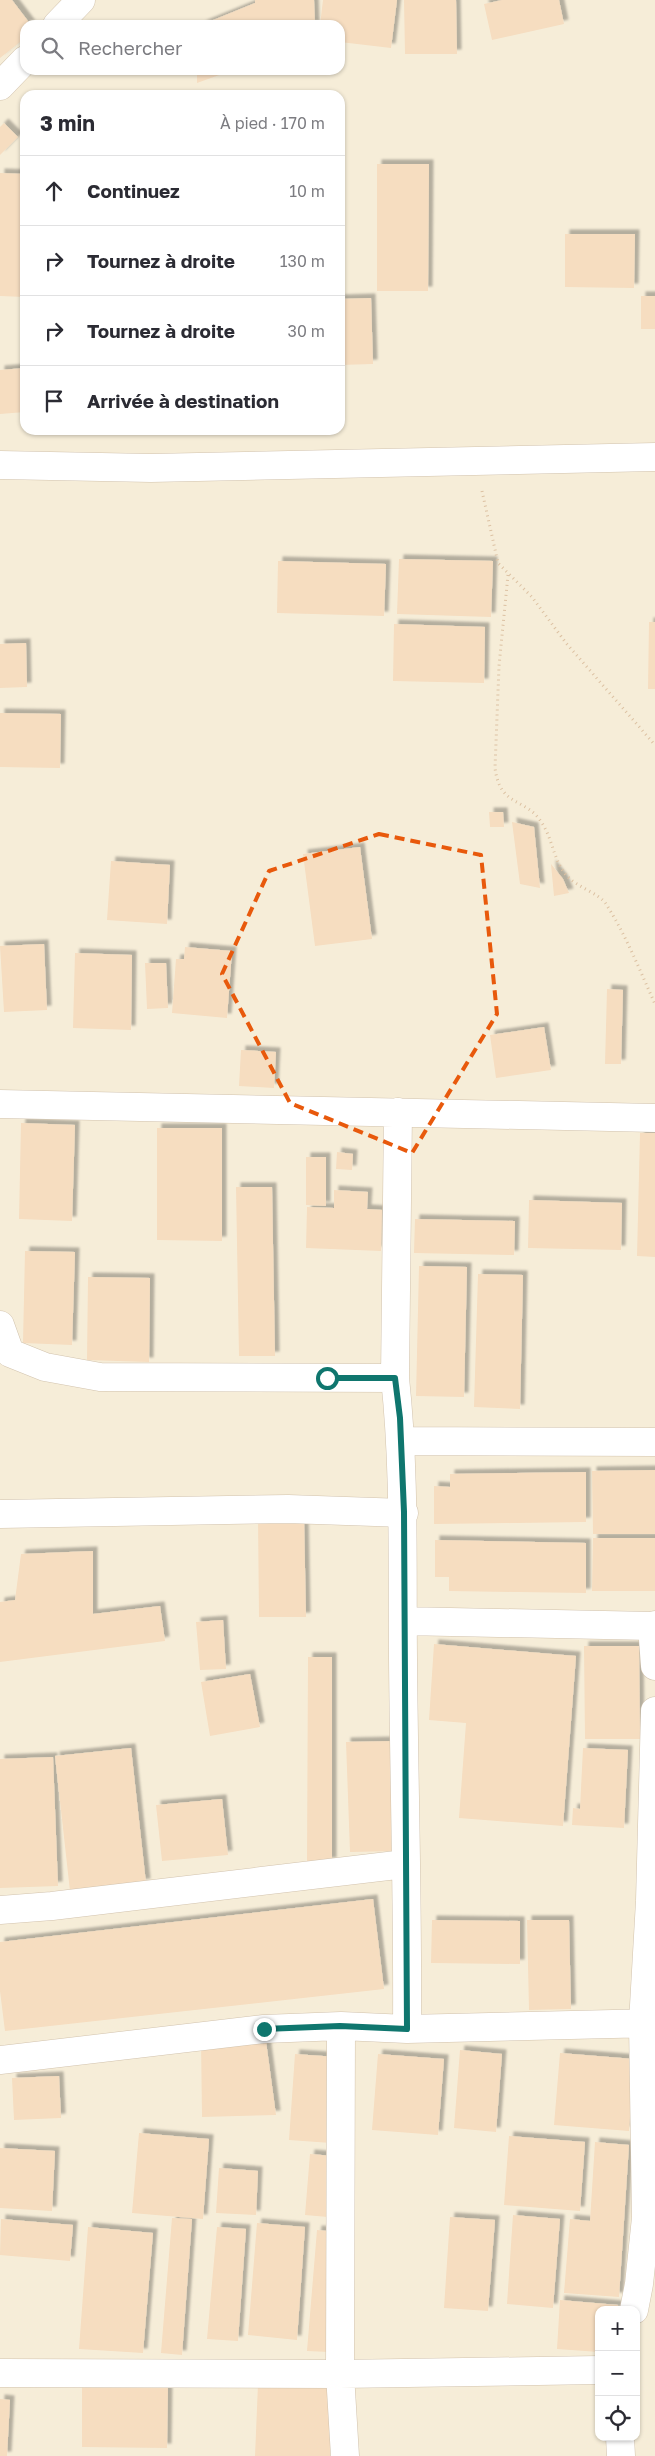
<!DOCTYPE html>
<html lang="fr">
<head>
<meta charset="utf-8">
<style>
	:root { --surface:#fff; --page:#f2f2f3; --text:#2b2b33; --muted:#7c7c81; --line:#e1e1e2 }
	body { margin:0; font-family:"Golos Text",sans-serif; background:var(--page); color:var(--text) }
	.controls { position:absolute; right:15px; bottom:15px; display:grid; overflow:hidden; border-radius:10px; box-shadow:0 1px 4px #0004 }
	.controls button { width:45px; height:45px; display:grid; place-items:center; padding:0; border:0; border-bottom:1px solid var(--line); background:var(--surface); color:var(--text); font:25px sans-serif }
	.stop { position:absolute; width:15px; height:15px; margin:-11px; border:4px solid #0f766e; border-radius:50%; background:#fff }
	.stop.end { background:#0f766e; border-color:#fff; box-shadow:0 1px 5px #0008 }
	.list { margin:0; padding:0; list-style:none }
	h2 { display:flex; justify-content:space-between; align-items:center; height:65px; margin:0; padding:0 20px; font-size:21px }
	h2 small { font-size:16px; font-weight:400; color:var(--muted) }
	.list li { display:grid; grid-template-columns:32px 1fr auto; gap:15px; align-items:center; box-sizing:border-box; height:70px; padding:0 20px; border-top:1px solid var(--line) }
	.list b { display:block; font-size:19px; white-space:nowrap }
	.list em { font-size:16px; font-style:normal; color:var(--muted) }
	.icon { flex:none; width:28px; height:28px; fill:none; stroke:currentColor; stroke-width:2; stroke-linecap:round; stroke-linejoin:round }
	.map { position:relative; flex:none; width:655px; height:2456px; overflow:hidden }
	.search { position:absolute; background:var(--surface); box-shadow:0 1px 4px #0004; left:20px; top:20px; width:325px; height:55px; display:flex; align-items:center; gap:12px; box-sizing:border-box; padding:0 18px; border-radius:15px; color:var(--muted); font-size:19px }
	.panel { position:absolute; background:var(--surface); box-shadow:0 1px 4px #0004; left:20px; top:90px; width:325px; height:345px; border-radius:15px }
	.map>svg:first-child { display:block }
</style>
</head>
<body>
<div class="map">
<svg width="655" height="2456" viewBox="0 0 655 2456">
	<defs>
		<filter id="shadow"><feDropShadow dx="4.5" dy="-4.5" stdDeviation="1" flood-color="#0004"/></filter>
	</defs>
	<rect width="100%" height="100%" fill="#fef9ea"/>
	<path fill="#f6edd8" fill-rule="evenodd" d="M 0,0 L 655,0 L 655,2456 L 0,2456 ZM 25,25 L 340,25 L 340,70 L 25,70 ZM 25,95 L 340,95 L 340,430 L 25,430 ZM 599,2310 L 636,2310 L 636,2437 L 599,2437 Z"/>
	<path fill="#f6ddc0" filter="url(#shadow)" d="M 0,0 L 12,0 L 31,25 L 25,25 L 25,38 L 0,58 Z
		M 255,0 L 314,0 L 315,25 L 201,25 L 255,3 Z
		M 323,0 L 397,0 L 391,48 L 340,42 L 340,25 L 320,25 Z
		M 404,0 L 456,0 L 457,54 L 405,54 Z
		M 502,0 L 559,0 L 564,24 L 492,40 L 484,4 Z
		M 197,70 L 233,70 L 197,83 Z
		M 4,123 L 18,137 L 0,155 L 0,127 Z
		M 377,164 L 429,164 L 428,291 L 377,291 Z
		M 0,173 L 25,174 L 25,297 L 0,296 Z
		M 565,234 L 635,234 L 634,288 L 565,287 Z
		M 641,296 L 655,296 L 655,329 L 641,329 Z
		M 371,298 L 373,364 L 340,365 L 340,299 Z
		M 25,368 L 25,412 L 0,414 L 0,370 Z
		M 399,559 L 493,561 L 491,617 L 397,614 Z
		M 278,561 L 386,564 L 384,616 L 277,613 Z
		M 649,622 L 655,622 L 655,689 L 648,689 Z
		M 394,624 L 485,627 L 484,683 L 393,681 Z
		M 26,643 L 27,687 L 0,688 L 0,644 Z
		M 0,713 L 61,714 L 60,768 L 0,767 Z
		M 489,812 L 503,812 L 504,827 L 490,827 Z
		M 512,822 L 534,827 L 540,888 L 520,884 Z
		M 360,847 L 372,939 L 315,946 L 303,854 Z
		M 111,861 L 170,865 L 167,924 L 107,920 Z
		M 551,864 L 563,879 L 569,893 L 554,896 Z
		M 44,944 L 47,1010 L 4,1012 L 0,946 Z
		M 185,947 L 232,951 L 227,1018 L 172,1013 L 176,959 L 184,959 Z
		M 75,953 L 132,955 L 131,1030 L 73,1028 Z
		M 145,963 L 166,963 L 168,1008 L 147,1009 Z
		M 607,989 L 623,990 L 621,1064 L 605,1064 Z
		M 544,1027 L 551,1070 L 496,1078 L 490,1035 Z
		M 241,1050 L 276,1052 L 274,1088 L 239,1086 Z
		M 21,1123 L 75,1125 L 72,1221 L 19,1219 Z
		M 157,1128 L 222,1128 L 222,1241 L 157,1240 Z
		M 640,1133 L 655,1133 L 655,1257 L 637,1256 Z
		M 337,1152 L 353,1154 L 352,1170 L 336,1169 Z
		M 306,1157 L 326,1157 L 326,1206 L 306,1205 Z
		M 236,1187 L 272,1187 L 275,1356 L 239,1356 Z
		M 334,1190 L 368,1192 L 367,1209 L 382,1210 L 381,1251 L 306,1248 L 307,1207 L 334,1208 Z
		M 529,1200 L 622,1203 L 621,1250 L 528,1248 Z
		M 415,1219 L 515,1221 L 514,1255 L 414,1253 Z
		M 25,1251 L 75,1252 L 72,1345 L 23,1343 Z
		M 419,1266 L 467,1267 L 464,1397 L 416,1396 Z
		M 478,1274 L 523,1275 L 520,1409 L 474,1407 Z
		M 88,1277 L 150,1278 L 149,1362 L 87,1360 Z
		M 655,1470 L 655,1534 L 593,1534 L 592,1471 Z
		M 586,1472 L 586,1522 L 434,1524 L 434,1486 L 450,1487 L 450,1474 Z
		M 258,1517 L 304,1517 L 306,1617 L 259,1617 Z
		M 593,1538 L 655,1538 L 655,1591 L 592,1591 Z
		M 435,1540 L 586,1543 L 586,1593 L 449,1591 L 449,1577 L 435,1577 Z
		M 93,1551 L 93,1614 L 160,1606 L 165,1641 L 0,1662 L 0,1602 L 15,1600 L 21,1554 Z
		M 223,1620 L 226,1669 L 200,1670 L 196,1622 Z
		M 434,1644 L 576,1656 L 563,1826 L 459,1818 L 466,1723 L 429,1720 Z
		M 584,1646 L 639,1646 L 640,1739 L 585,1739 Z
		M 308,1657 L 332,1657 L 332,1862 L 307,1862 Z
		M 250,1674 L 260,1727 L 210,1736 L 201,1682 Z
		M 392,1741 L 396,1851 L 350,1852 L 346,1742 Z
		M 131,1748 L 146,1883 L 70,1891 L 55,1756 Z
		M 583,1748 L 628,1750 L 624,1828 L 572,1825 L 573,1808 L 580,1809 Z
		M 53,1757 L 58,1886 L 0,1888 L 0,1759 Z
		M 222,1799 L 228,1855 L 162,1861 L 156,1805 Z
		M 373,1899 L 384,1989 L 5,2031 L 0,1991 L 0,1942 Z
		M 432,1920 L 520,1921 L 520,1964 L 431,1963 Z
		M 527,1920 L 569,1920 L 571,2009 L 529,2010 Z
		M 265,2034 L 276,2115 L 202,2117 L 201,2040 Z
		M 460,2050 L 502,2054 L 496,2132 L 454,2128 Z
		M 560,2053 L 634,2059 L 629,2131 L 554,2125 Z
		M 295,2054 L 337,2057 L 331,2143 L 289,2140 Z
		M 378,2054 L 444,2059 L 438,2135 L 372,2130 Z
		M 59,2076 L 61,2118 L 14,2120 L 12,2078 Z
		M 139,2133 L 209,2139 L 203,2219 L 132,2213 Z
		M 509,2136 L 585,2142 L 580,2211 L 504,2205 Z
		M 595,2142 L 629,2145 L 619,2297 L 564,2293 L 570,2219 L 590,2221 Z
		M 0,2148 L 55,2151 L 52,2211 L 0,2208 Z
		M 310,2154 L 333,2156 L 328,2217 L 305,2215 Z
		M 219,2168 L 258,2171 L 256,2215 L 216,2213 Z
		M 513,2215 L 560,2219 L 553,2308 L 507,2304 Z
		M 450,2217 L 495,2220 L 488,2311 L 444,2308 Z
		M 172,2218 L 192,2219 L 182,2355 L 161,2353 Z
		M 1,2219 L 73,2225 L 70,2261 L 0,2255 Z
		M 257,2223 L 305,2227 L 297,2340 L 248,2335 Z
		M 88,2227 L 153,2233 L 143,2353 L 79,2349 Z
		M 217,2227 L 246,2229 L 238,2341 L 207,2339 Z
		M 317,2230 L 338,2232 L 329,2352 L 307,2351 Z
		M 560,2300 L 618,2305 L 618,2310 L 599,2310 L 599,2352 L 557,2349 Z
		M 82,2383 L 168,2384 L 167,2448 L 82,2447 Z
		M 258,2384 L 333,2388 L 330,2456 L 255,2456 Z
		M 0,2399 L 10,2400 L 7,2456 L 0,2456 Z"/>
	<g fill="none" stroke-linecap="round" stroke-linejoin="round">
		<defs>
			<path id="minor" d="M 57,25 L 81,0
				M 0,86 L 25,60
				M 0,465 L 151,468 L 655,457
				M 0,1104 L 655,1118
				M 398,1112 L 395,1378 C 405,1471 402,1564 403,1658 C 404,1781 408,1905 407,2029
				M 0,1325 L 10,1353 L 45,1367 L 100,1377 L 395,1378
				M 401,1441 L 655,1442
				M 0,1514 L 288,1509 L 404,1513
				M 403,1621 L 652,1626
				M 655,1625 L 652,1626 L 655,1666
				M 0,1910 L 52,1906 L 405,1864
				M 341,2026 L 340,2374 L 345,2456
				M 0,2060 L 264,2029 L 341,2026 L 407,2029 L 655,2023
				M 634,2310 L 639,2284 L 646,2218 L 643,2023 L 650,1901 L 655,1711
				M 0,2373 L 340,2374 L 599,2370
				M 620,2437 L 621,2456"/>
		</defs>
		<use href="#minor" stroke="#d2c3ae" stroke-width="29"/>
		<path stroke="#dcc1a2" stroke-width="3" stroke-dasharray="1 4" stroke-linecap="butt" d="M 482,491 L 498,563 L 532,597 L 566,643 L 655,745
			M 508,575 L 499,666 L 495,768 C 500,808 526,797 542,823 C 553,840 553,859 566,875 C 576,887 599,893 606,904 C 626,935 640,971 655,1004"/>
		<use href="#minor" stroke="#fff" stroke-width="28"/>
	</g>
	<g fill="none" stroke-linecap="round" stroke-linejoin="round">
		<path stroke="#0f766e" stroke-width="6" d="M 264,2029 L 340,2026 L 407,2029 L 404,1512 L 400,1418 L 395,1378 L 327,1378"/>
	</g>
	<path fill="none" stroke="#e8590c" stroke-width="4" stroke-dasharray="10 6" stroke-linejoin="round" d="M 379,834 L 481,855 L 497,1014 L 412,1153 L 290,1103 L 222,974 L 269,871 Z"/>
</svg>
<div class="controls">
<button>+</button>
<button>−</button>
<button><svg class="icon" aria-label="locate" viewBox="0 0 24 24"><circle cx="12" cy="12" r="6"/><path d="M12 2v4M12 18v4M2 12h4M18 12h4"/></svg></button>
</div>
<div class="stop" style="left:327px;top:1378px"></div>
<div class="stop end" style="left:264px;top:2029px"></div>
<div class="search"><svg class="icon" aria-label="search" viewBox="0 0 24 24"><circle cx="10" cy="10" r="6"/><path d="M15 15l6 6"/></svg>Rechercher</div>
<section class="panel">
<h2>3 min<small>À pied · 170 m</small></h2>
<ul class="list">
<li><svg class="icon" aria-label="ahead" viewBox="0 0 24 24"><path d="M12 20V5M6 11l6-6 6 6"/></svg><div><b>Continuez</b></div><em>10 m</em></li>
<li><svg class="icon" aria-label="right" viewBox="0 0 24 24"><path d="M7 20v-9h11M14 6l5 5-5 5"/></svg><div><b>Tournez à droite</b></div><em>130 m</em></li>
<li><svg class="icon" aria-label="right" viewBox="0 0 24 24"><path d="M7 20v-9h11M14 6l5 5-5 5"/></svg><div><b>Tournez à droite</b></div><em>30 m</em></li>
<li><svg class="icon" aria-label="arrive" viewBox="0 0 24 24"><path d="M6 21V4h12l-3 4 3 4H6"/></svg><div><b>Arrivée à destination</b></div></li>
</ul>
</section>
</div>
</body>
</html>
